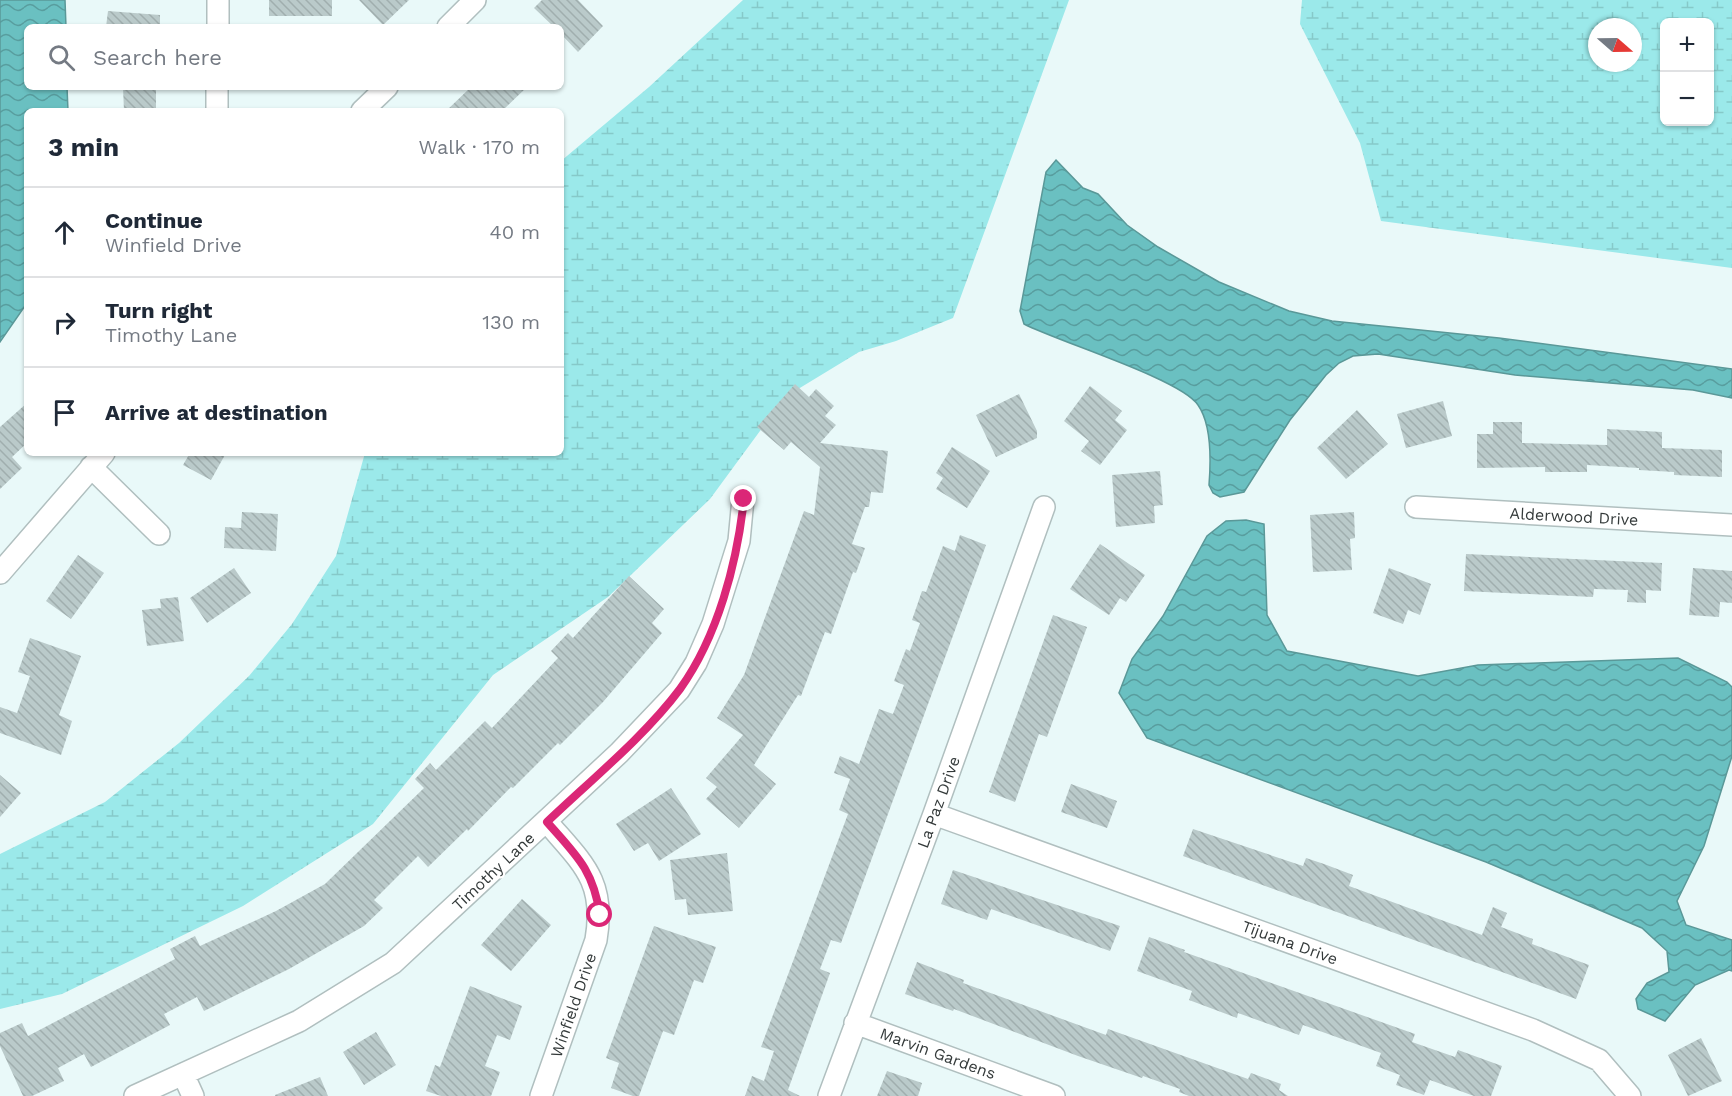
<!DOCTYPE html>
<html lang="en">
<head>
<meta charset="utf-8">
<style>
	:root { --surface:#fff; --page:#f2f2f3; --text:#1f2937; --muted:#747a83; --line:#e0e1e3 }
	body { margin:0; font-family:"Work Sans",sans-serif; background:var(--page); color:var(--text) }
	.controls { position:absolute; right:18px; top:18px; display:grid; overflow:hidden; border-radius:9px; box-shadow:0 2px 4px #0004 }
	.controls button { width:54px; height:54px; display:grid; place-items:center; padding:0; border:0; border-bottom:2px solid var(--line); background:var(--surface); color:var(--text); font:30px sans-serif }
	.compass { position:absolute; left:1588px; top:18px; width:54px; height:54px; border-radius:50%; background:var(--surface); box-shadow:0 2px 4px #0004; rotate:110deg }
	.stop { position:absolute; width:18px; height:18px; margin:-14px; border:4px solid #db2777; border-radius:50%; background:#fff }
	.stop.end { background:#db2777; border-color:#fff; box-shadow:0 2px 6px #0008 }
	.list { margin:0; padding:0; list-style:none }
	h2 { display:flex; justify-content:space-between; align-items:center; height:78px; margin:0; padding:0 24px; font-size:26px }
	h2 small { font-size:20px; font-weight:400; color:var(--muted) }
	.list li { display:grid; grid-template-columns:39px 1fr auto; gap:18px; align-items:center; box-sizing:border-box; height:90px; padding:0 24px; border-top:2px solid var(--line) }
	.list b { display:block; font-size:22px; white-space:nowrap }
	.list p { margin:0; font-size:20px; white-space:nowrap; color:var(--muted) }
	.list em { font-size:20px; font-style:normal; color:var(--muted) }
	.icon { flex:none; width:33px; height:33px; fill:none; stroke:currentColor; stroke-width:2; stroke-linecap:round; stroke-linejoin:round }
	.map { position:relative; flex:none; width:1732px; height:1096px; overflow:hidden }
	.search { position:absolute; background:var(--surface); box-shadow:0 2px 4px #0004; left:24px; top:24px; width:540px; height:66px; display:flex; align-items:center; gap:15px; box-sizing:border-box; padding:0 21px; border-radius:9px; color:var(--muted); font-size:22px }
	.panel { position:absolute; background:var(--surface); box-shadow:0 2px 4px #0004; left:24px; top:108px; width:540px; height:348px; border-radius:9px }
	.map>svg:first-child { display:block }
</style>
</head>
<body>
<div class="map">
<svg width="1732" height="1096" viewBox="0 0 1732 1096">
	<defs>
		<pattern id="wetland-marsh" width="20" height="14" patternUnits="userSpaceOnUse" patternTransform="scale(1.5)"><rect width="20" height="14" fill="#9be9ea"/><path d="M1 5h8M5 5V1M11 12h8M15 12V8" fill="none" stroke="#86c9c9"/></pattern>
		<pattern id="water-waves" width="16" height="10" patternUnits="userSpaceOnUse" patternTransform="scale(1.5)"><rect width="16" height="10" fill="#6ac0c1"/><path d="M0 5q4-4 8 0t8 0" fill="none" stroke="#589d9e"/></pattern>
		<pattern id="building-back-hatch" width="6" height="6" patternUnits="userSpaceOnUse" patternTransform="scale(1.5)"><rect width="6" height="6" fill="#bacaca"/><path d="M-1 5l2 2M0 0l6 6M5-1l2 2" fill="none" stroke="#a0aeae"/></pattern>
	</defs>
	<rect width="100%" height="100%" fill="#e9f9f9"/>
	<path fill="url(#wetland-marsh)" fill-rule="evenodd" d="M 743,0 L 1069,0 L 953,318 L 896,341 L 859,352 L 785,397 L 710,499 L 608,597 L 493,675 L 373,824 L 243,906 L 62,994 L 0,1009 L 0,854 L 105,802 L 179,743 L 249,676 L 292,624 L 336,556 L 365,453 L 561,453 L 561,161 L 649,87 Z
		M 1302,0 L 1732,0 L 1732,268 L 1381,221 L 1360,143 L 1300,24 ZM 1664,22 L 1710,22 L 1710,122 L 1664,122 ZM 1597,27 L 1633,27 L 1633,63 L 1597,63 Z"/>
	<path fill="url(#water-waves)" stroke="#5a9898" stroke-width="1.5" d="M 0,0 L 65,0 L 66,27 L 27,27 L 27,87 L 67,87 L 68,111 L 27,111 L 27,303 L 0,342 Z
		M 1056,160 L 1083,188 L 1098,194 L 1127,225 L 1158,247 L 1219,282 L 1289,311 L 1332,321 L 1499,338 L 1732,369 L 1732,398 L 1693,390 L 1515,375 L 1378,354 L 1353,356 L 1339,363 L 1326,375 L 1290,420 L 1244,492 L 1220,497 L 1213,493 L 1209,485 C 1211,460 1212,425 1198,405 C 1181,379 1059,342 1024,324 L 1020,311 L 1046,172 Z
		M 1246,520 L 1264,524 L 1267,615 L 1287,651 L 1418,676 L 1478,665 L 1678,658 L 1727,682 L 1732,687 L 1732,756 L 1704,846 L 1677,901 L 1686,925 L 1732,940 L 1732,971 L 1729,970 L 1695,985 L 1665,1021 L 1638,1009 L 1636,999 L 1647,983 L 1669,972 L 1667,951 L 1642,928 L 1486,862 L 1147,738 L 1119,693 L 1132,659 L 1163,616 L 1207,536 L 1226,521 Z"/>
	<path fill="url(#building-back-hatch)" d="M 269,0 L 332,0 L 332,16 L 269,16 Z
		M 359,0 L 409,0 L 383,25 Z
		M 542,0 L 578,0 L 603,26 L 578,52 L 561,34 L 561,27 L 554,27 L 534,8 Z
		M 108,11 L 160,15 L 160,27 L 106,27 Z
		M 123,87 L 156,87 L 156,111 L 124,111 Z
		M 471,87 L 527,87 L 502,111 L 446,111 Z
		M 795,384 L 809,397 L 816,389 L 834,406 L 825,416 L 836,425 L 820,443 L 888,451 L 883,493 L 871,492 L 869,507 L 865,507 L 852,544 L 865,548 L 856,573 L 853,572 L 831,634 L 825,632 L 801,696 L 798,695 L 754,765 L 776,784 L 739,828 L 706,799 L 717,787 L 706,778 L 743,735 L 717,718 L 744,675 L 804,511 L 814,515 L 820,467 L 791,442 L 784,450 L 757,427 Z
		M 1090,386 L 1122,411 L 1115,420 L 1127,430 L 1100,465 L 1081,451 L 1089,441 L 1064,421 Z
		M 1019,394 L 1037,431 L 1037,438 L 996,457 L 976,415 Z
		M 1443,401 L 1452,436 L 1406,448 L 1397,414 Z
		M 27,403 L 27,443 L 12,457 L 22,468 L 0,489 L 0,427 Z
		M 1357,410 L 1388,444 L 1346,479 L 1317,448 Z
		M 1493,422 L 1522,422 L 1522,443 L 1607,445 L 1607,429 L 1662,432 L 1662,448 L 1722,450 L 1722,477 L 1674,475 L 1674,472 L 1639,470 L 1639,468 L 1587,465 L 1587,472 L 1545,472 L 1545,467 L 1477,468 L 1477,434 L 1493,434 Z
		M 952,447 L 990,471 L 967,508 L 936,489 L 943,478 L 936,473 Z
		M 190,453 L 226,453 L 211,480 L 183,465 Z
		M 1160,471 L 1163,505 L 1154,506 L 1155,523 L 1116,527 L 1112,475 Z
		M 242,512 L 278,514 L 276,551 L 224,548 L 225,527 L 241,528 Z
		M 1354,512 L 1355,538 L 1350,539 L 1352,570 L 1313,572 L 1310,515 Z
		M 960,535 L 986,545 L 841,943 L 831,940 L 820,969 L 830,973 L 788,1090 L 800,1096 L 745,1096 L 752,1076 L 764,1081 L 774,1051 L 761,1047 L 848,814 L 839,810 L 850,779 L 834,773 L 840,756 L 859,764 L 879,709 L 893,714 L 904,685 L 894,681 L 906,649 L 910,651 L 920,623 L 912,620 L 922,591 L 926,592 L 943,546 L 955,551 Z
		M 1100,544 L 1145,575 L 1126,602 L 1120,598 L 1109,615 L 1070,589 Z
		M 1466,554 L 1662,563 L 1661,591 L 1646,590 L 1646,603 L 1627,602 L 1628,590 L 1594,589 L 1593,597 L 1464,591 Z
		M 78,555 L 104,573 L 71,619 L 46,601 Z
		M 234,568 L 251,593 L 207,623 L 190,598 Z
		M 1389,568 L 1431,584 L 1420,615 L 1408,610 L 1403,624 L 1373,613 Z
		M 1693,568 L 1732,571 L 1732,603 L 1720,602 L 1719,617 L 1689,615 Z
		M 629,576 L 664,609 L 652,623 L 662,633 L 603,702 L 560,745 L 558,743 L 513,788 L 511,787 L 468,831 L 467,829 L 428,867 L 418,856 L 374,900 L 383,908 L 364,926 L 289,969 L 204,1011 L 197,997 L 164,1014 L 170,1025 L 91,1067 L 84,1054 L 58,1068 L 64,1081 L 32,1096 L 23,1096 L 0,1046 L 0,1033 L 22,1023 L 28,1036 L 175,959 L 170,949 L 195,936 L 200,946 L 276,911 L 325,884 L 424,788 L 415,779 L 430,763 L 436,770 L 485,721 L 492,728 L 558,658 L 551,651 L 568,633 L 573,638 Z
		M 178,597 L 184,641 L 147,646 L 142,610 L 161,608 L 160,599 Z
		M 1053,615 L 1087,627 L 1047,737 L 1039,734 L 1015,802 L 989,792 Z
		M 30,638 L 81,656 L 59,715 L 72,721 L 61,755 L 0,733 L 0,707 L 17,713 L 30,676 L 18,672 Z
		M 0,775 L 21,793 L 0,817 Z
		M 1071,784 L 1117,801 L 1107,828 L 1061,812 Z
		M 671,788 L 701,834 L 659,861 L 648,843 L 634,851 L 616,824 Z
		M 1193,829 L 1303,866 L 1306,858 L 1324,864 L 1353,875 L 1349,886 L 1482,935 L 1493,907 L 1507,913 L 1501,927 L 1533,939 L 1532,944 L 1589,965 L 1576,999 L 1183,856 Z
		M 727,853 L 733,911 L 688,915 L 686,899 L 675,900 L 670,860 Z
		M 953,870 L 1120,926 L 1110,951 L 991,909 L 987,920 L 941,904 Z
		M 522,899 L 551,925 L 511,971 L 481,945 Z
		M 654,926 L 716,947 L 703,983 L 694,980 L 674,1035 L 663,1031 L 639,1096 L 633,1096 L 611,1088 L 619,1063 L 606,1058 Z
		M 1149,937 L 1185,950 L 1184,952 L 1415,1034 L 1412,1042 L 1455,1057 L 1458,1050 L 1502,1066 L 1491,1096 L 1474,1096 L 1430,1080 L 1424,1095 L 1396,1085 L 1400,1075 L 1376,1066 L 1381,1053 L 1303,1025 L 1299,1035 L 1238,1013 L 1237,1018 L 1189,1000 L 1192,991 L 1137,971 Z
		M 917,962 L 964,980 L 963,983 L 1106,1035 L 1108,1029 L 1248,1079 L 1251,1073 L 1281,1084 L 1279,1090 L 1288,1096 L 1189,1096 L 1179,1092 L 1180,1089 L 1143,1076 L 1142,1078 L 1078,1056 L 954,1009 L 953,1011 L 905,994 Z
		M 470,986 L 522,1006 L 510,1040 L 497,1035 L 485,1066 L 500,1072 L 491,1096 L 441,1096 L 426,1091 L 435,1065 L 440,1067 Z
		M 376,1032 L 396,1065 L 364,1085 L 343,1052 Z
		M 1701,1038 L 1722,1081 L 1688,1096 L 1668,1055 Z
		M 887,1071 L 922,1083 L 918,1096 L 877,1096 Z
		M 320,1077 L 328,1096 L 275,1096 L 275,1095 Z"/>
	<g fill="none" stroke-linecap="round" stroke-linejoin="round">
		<defs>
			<path id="minor" d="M 218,27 L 218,0
				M 448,27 L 475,0
				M 217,111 L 217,87
				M 362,111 L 387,87
				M 91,467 L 159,534
				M 1416,507 L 1732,525
				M 0,573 L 104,453
				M 934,814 L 1533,1030 L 1599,1060 L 1630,1096
				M 855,1023 L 1054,1096
				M 183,1074 L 193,1096
				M 135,1096 L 299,1021 L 393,963 L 619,753 L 679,690 L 696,663 L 713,624 L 739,541 L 743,499
				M 541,1096 L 596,940 C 606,881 583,864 547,822
				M 829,1096 L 934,814 L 1044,507"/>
		</defs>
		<use href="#minor" stroke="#b0bfbf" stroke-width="24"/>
		<use href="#minor" stroke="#fff" stroke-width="21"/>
	</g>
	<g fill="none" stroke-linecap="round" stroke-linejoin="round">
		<path stroke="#db2777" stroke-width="8" d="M 600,915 C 593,869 576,855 547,822 C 590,781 645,736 680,689 C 718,636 737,563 744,499"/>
	</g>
	<g text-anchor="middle" stroke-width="4.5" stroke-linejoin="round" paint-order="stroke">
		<g font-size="16" fill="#343a3a" stroke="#fff">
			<text transform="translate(1574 516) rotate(3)" y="6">Alderwood Drive</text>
			<text transform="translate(938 802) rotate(-70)" y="6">La Paz Drive</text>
			<text transform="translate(493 871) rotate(-43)" y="6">Timothy Lane</text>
			<text transform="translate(1290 942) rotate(20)" y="6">Tijuana Drive</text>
			<text transform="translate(573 1005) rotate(-71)" y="6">Winfield Drive</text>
			<text transform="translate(938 1053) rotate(20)" y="6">Marvin Gardens</text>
		</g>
	</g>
</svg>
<div class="controls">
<button>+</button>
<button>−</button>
</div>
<svg class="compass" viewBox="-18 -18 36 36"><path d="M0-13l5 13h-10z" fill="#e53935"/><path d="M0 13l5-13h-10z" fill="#747a83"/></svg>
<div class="stop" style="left:600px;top:915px"></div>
<div class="stop end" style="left:744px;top:499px"></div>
<div class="search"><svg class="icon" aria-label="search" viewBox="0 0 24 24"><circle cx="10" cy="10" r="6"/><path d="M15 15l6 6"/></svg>Search here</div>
<section class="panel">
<h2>3 min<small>Walk · 170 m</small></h2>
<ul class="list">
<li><svg class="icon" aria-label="ahead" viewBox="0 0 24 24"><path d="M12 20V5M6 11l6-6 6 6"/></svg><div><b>Continue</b><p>Winfield Drive</p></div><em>40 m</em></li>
<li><svg class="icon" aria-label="right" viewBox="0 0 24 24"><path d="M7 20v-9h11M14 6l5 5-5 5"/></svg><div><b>Turn right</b><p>Timothy Lane</p></div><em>130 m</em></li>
<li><svg class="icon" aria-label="arrive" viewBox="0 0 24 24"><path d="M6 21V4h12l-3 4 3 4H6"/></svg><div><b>Arrive at destination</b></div></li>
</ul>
</section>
</div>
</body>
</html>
